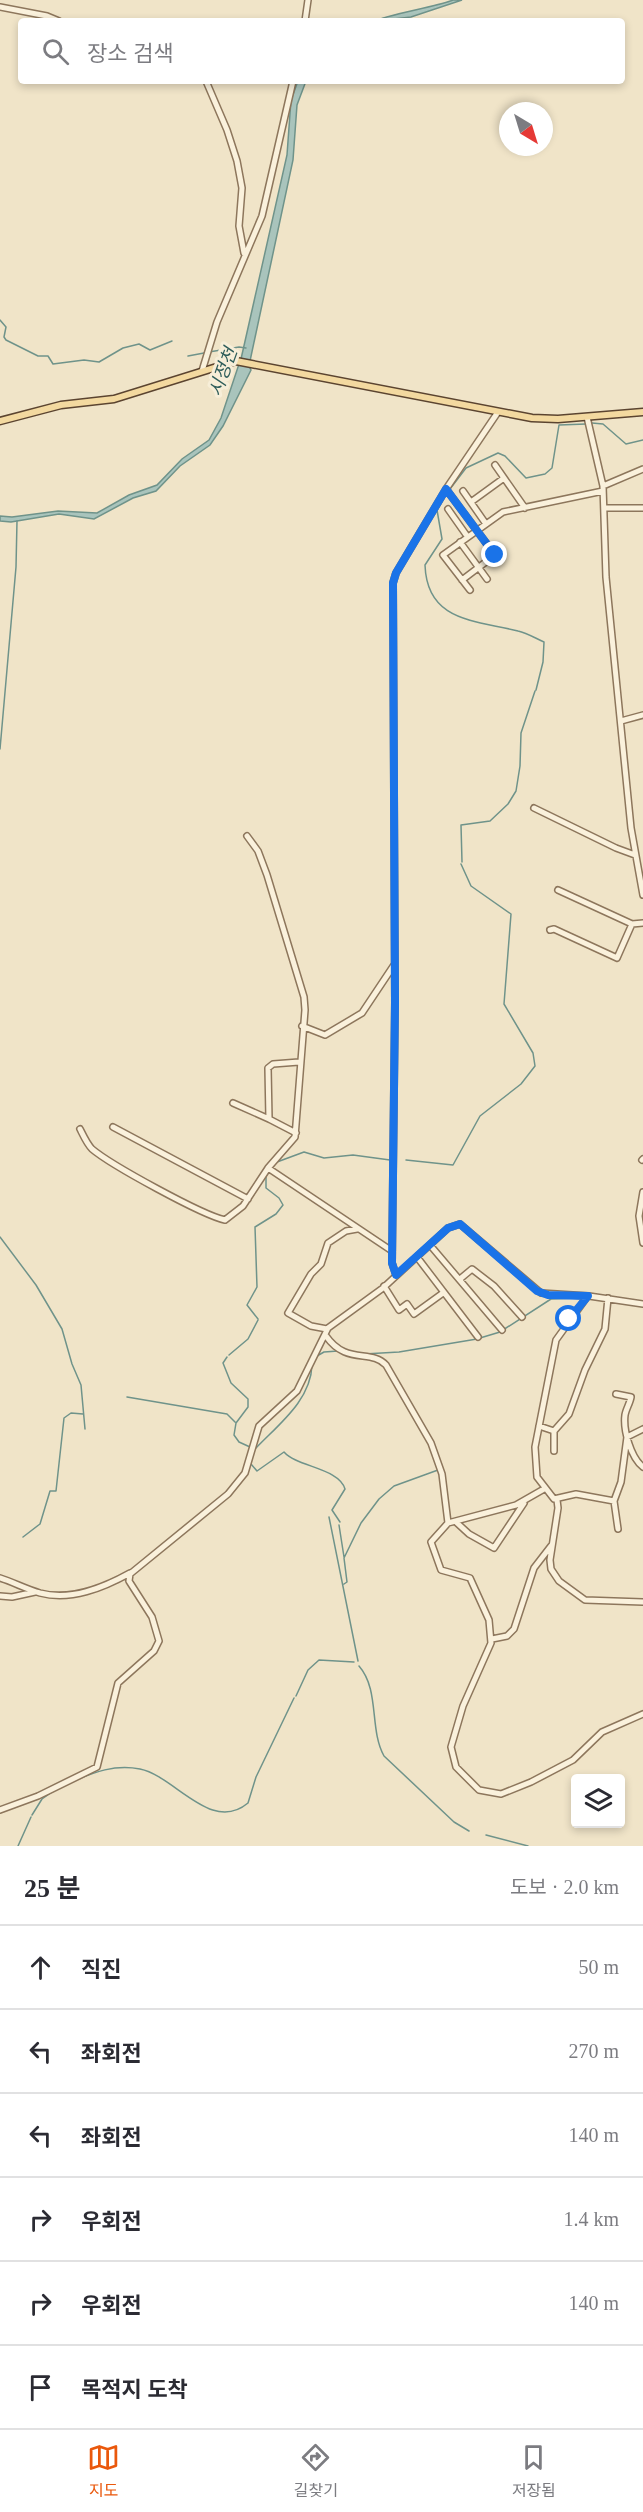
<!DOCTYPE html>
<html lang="ko">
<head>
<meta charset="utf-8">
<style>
	:root { --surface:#fff; --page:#f7f7f7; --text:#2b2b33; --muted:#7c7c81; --line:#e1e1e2; --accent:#ea580c }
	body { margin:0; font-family:"Times New Roman","Noto Sans KR",serif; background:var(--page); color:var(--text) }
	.controls { position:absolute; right:18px; bottom:18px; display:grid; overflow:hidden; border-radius:6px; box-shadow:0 3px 9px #0003 }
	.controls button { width:54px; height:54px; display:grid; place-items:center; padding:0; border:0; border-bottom:2px solid var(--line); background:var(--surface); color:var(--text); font:30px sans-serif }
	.compass { position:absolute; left:499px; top:102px; width:54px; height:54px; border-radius:50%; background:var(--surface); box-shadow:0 3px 9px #0003; rotate:142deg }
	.stop { position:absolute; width:18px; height:18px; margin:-14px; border:4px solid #1a73e8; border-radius:50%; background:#fff }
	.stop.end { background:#1a73e8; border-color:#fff; box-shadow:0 2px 6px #0008 }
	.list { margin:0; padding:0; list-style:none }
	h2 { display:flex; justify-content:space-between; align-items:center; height:78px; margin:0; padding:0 24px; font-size:26px }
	h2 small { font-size:20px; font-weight:400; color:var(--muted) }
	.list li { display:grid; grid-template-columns:39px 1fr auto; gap:18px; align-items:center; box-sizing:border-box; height:84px; padding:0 24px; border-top:2px solid var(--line) }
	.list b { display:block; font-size:22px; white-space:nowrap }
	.list em { font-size:20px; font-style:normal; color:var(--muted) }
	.icon { flex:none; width:33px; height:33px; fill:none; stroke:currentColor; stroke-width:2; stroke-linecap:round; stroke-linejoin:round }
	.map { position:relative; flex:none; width:643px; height:1846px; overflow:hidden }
	.search { position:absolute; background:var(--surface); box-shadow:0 3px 9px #0003; left:18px; right:18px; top:18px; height:66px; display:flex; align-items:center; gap:15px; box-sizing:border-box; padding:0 21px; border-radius:6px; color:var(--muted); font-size:22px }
	.sheet { height:582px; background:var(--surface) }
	nav { display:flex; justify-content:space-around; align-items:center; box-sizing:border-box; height:84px; border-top:2px solid var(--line); background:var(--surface); font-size:16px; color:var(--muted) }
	nav a { display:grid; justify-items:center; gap:3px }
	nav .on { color:var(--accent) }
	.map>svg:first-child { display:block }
</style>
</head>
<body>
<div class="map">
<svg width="643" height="1846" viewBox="0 0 643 1846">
	<rect width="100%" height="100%" fill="#f0e4c8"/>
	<path fill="#a9c4bc" stroke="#6f938a" stroke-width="1.5" d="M 453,0 L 462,0 L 411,17 L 376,21 C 381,16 439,6 453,0 Z
		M 298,81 L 306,81 L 297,105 L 293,160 L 250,361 L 241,359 L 287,155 L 291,100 Z
		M 239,364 L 249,366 L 251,370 L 223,426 L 210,445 L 180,466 L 156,491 L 133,498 L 94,519 L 59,514 L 11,522 L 0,521 L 0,516 L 12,517 L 58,511 L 97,513 L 129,495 L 157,485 L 182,459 L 209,440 L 221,418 Z"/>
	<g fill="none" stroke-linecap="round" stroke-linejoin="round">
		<path stroke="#6f938a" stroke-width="1.5" d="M 0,320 L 6,327 L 4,337 L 6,340 L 38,356 L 48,356 L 53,364 L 84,360 L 99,362 L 123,348 L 139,344 L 150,350 L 172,341
			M 209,352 L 239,347 L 246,348
			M 188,356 L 204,353
			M 592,423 L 603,424 L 626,444 L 643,440
			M 450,489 L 466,468 L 498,453 L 505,456 L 526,478 L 545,474 L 552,468 L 559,425 L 586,424
			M 447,493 L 437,510 L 442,539 L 425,565 C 427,622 475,620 518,631 C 527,633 535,638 544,642 L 543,662 L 536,690
			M 0,749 L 16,567 L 17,521
			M 462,862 L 461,825 L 490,821 L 508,804 L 516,791 L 520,766 L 521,733 L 535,691
			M 406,1160 L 453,1165 L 480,1116 L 521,1084 L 535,1066 L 533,1053 L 504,1004 L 511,914 L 471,886 L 461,864
			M 277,1162 L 304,1152 L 324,1158 L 353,1155 L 390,1160
			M 0,1237 L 36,1285 L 62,1329 L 72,1364 L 81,1385 L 85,1429
			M 258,1319 L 247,1305 L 257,1287 L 255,1227 L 276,1214 L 283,1205 L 279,1198 L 266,1188 L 266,1177
			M 503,1330 L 551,1299 L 576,1298
			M 480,1338 L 500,1332
			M 364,1354 L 399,1352 L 477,1339
			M 229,1355 L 248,1339 L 258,1320
			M 317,1356 L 324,1352 L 338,1351
			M 227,1357 L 223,1363 L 231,1383 L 248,1399 L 248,1407 L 236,1423 L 234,1435 L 239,1442 L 250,1447
			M 127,1397 L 227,1414 L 235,1422
			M 256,1448 C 279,1424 311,1400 312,1365
			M 251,1464 L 257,1471 L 284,1452 C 297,1467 339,1468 345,1489 L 332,1510 L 340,1522
			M 329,1517 L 358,1661
			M 339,1525 L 344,1557
			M 23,1537 L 40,1524 L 50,1491 L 56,1491 L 64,1418 L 71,1413 L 83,1414
			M 344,1584 L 347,1582 L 344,1558 L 361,1523 L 379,1499 L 394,1486 L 438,1470
			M 359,1666 C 380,1690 369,1729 384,1756 L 454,1822 L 469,1831
			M 296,1696 L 308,1670 L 319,1660 L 354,1662
			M 72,1782 C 94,1772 115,1764 140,1769 C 175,1776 211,1834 248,1803 L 256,1777 L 294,1698
			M 32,1815 L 42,1799 L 52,1792
			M 486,1835 L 528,1846
			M 18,1846 L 31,1817"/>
		<defs>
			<path id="minor" d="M 0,7 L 47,16 L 59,21
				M 305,21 L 308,0
				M 206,81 L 227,130 L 237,161 L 242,188 L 239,226 L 244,253
				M 202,371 L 217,322 L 262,216 L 293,81
				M 587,417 L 603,486 L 606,577 L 631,828 L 643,895
				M 495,465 L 525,508
				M 603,486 L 643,469
				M 446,489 L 495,555 L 462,580
				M 463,491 L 486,524
				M 471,502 L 504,478
				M 605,508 L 643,508
				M 448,509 L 467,536
				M 460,542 L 487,579
				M 470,590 L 443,555 L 503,512 L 603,491
				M 621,721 L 643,715
				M 534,808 L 616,848 L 635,855
				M 558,890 L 632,924 L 643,923
				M 550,930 L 554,929 L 617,958 L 632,924
				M 302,1026 L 325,1035 L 362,1013 L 394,965
				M 233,1103 L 269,1119
				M 113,1127 L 248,1199
				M 80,1129 C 83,1135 87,1144 92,1149 C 111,1165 202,1215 225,1220 L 243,1206 L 268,1168 L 295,1137 L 305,1010 L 304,997 L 267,875 L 258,851 L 247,836
				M 296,1133 L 269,1119 L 268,1068 L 273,1064 L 299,1062
				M 642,1160 L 643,1159
				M 268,1168 L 392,1251
				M 643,1192 L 639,1216 L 643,1243
				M 430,1245 L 502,1330
				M 417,1257 L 478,1337
				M 396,1275 L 392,1263 L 395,1002 L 393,583 L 396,573 L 446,489 L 498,412
				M 460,1279 L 472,1269 L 494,1286 L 522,1317
				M 384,1286 L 399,1310 L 407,1304 L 414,1314 L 443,1293
				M 587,1297 L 556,1340 L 535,1447 L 537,1477 L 554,1499 L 576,1494 L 614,1501
				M 327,1329 L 311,1326 L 288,1313 L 311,1274 L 321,1264 L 328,1243 L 346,1231 L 357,1229
				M 326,1336 C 346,1365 371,1349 386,1365 L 431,1443 L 442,1474 L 448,1523
				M 616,1394 L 631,1397 C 630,1403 626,1409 625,1415 C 623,1430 631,1458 643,1467
				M 539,1426 L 554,1431
				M 554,1451 L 554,1431 L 569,1414 L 585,1370 L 605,1329 L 608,1298
				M 544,1489 L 516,1505 L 448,1523 L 431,1542 L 441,1570 L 470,1578 L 489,1620 L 491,1643 L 463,1706 L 451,1747 L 456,1767 L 479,1790 L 501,1794 L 531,1782 L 573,1760 L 602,1732 L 643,1714
				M 557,1500 L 558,1508 L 550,1560 L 551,1569 L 559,1581 L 585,1600 L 643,1602
				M 456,1522 L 469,1534 L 494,1548 L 524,1503
				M 618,1529 L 614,1501 L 621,1482 L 627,1437 L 643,1429
				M 0,1578 C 13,1582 26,1589 40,1593 C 71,1601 103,1588 130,1573
				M 0,1596 L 12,1597 L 35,1592
				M 492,1639 L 507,1636 L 514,1629 L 534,1568 L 551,1546
				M 0,1810 L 38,1796 L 97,1767 L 118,1683 L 154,1651 L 159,1641 L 152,1617 L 129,1581 L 130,1574 L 228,1494 L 245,1473 L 259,1426 L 297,1391 L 328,1328 L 383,1288 L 448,1228 L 460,1224 L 541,1293 L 589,1296 L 643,1304"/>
			<path id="major" d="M 0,421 L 61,405 L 114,399 L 236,361 L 532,418 L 558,419 L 643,412"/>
		</defs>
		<use href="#minor" stroke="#8d765c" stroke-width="8"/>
		<use href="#major" stroke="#5b4430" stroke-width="9"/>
		<use href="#minor" stroke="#faf1dc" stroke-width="5"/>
		<use href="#major" stroke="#f3d9a0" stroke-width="6"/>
	</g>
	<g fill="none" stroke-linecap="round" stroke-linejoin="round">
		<path stroke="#1a73e8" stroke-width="8" d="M 495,555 L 446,489 L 396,573 L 393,583 L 395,1002 L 392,1263 L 396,1275 L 448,1228 L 460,1224 L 537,1291 L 548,1295 L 588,1296 L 569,1319"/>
	</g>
	<g text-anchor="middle" stroke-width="6" stroke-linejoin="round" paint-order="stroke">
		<g font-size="18" font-style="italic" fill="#2f5d5a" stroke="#f7eed8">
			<text transform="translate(223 372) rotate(-70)" y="6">시정천</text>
		</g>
	</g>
</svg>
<div class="controls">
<button><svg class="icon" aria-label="layers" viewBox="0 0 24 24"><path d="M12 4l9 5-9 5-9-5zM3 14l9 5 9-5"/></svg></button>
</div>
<svg class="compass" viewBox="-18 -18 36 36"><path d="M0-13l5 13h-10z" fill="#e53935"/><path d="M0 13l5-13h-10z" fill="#7c7c81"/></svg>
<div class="stop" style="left:569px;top:1319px"></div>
<div class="stop end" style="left:495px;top:555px"></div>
<div class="search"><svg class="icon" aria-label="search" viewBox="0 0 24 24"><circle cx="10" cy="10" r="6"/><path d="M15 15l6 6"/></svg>장소 검색</div>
</div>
<section class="sheet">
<h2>25 분<small>도보 · 2.0 km</small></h2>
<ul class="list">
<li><svg class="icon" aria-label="ahead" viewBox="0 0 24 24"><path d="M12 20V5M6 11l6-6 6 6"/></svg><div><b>직진</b></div><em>50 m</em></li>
<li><svg class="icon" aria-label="left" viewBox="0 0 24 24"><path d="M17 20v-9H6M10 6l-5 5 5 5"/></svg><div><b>좌회전</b></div><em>270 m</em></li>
<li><svg class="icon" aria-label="left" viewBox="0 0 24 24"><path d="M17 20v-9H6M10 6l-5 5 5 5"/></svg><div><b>좌회전</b></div><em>140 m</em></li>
<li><svg class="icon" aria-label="right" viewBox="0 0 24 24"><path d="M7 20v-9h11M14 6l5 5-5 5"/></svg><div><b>우회전</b></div><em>1.4 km</em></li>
<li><svg class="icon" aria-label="right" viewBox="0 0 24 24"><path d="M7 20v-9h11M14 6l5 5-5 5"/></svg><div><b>우회전</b></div><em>140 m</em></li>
<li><svg class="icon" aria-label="arrive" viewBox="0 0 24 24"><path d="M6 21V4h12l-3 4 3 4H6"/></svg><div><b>목적지 도착</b></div></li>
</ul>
</section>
<nav>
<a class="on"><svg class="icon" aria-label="map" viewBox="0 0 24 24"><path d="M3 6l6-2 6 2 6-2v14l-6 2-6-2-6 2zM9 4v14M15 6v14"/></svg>지도</a>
<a><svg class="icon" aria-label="directions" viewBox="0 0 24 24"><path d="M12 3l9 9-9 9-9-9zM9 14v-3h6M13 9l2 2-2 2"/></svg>길찾기</a>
<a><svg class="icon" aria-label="saved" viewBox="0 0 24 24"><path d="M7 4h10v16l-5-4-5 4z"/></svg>저장됨</a>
</nav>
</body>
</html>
